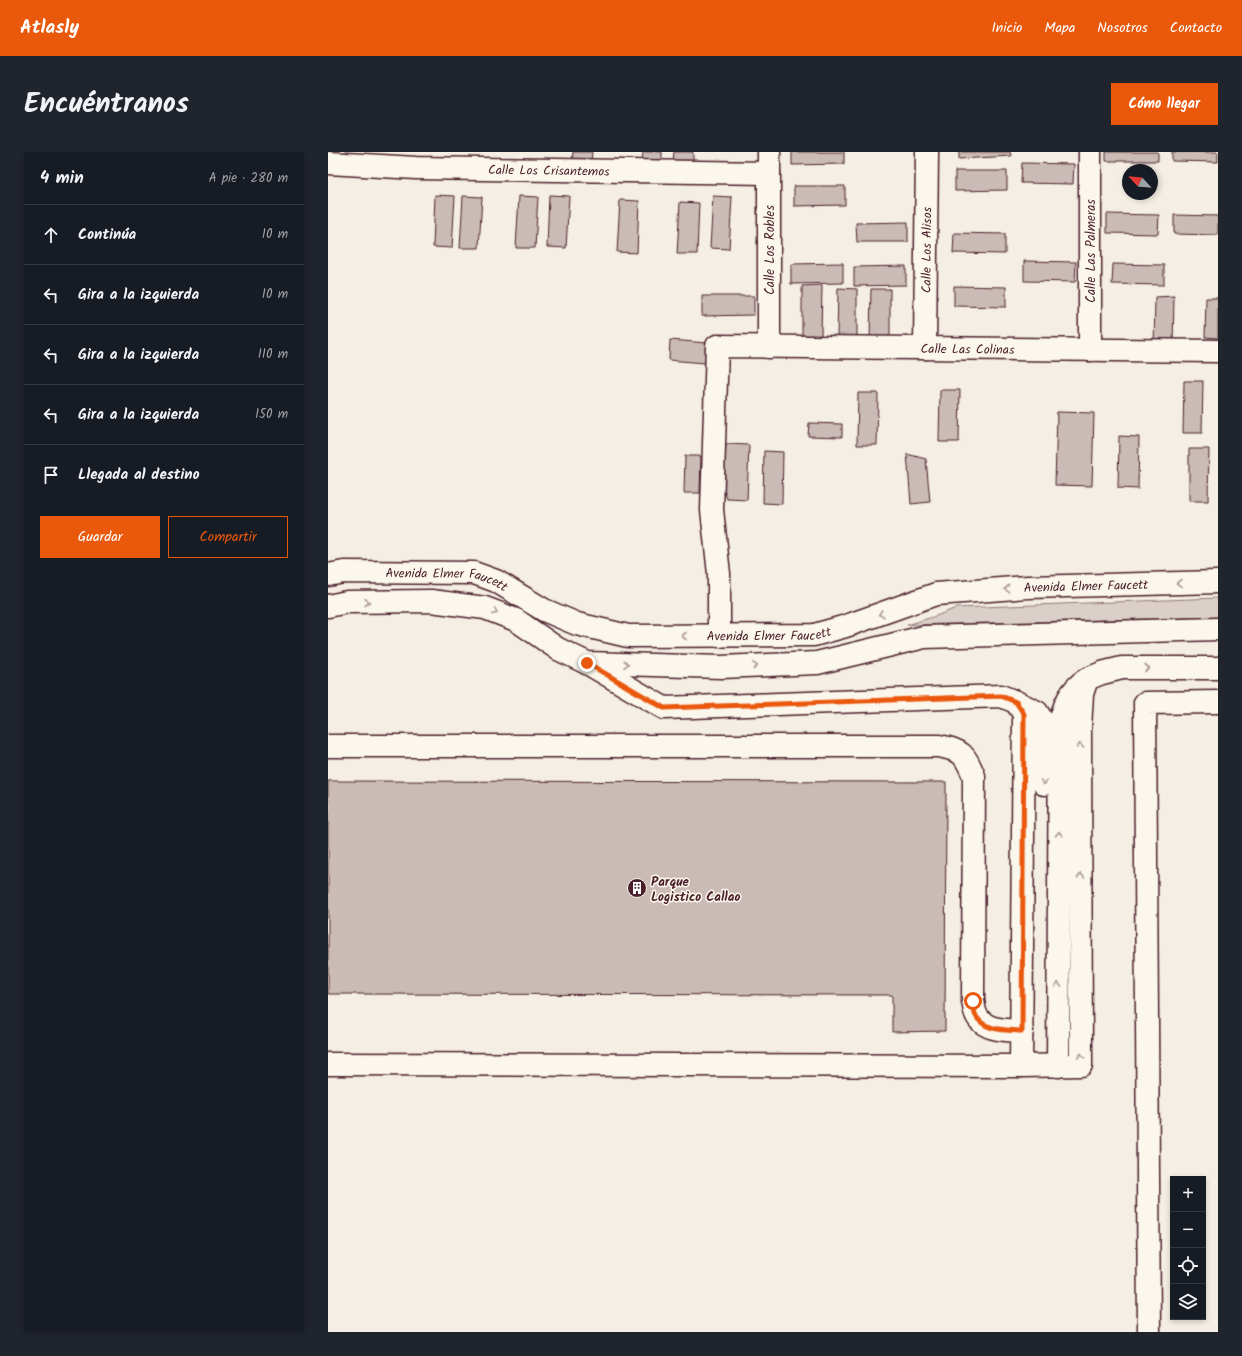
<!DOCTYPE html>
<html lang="es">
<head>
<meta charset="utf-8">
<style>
	:root { --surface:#171b24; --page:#20242c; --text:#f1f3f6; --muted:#9ea1a6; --line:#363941; --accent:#ea580c }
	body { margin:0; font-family:Kalam,sans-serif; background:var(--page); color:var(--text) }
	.controls { position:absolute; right:12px; bottom:12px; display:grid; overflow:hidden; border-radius:0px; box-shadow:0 2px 6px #0003 }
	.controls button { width:36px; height:36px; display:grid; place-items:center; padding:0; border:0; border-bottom:1px solid var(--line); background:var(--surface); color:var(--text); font:20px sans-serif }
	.compass { position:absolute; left:794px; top:12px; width:36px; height:36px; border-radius:50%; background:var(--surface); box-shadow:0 2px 6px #0003; rotate:296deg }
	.stop { position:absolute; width:12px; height:12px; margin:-9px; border:3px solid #ea580c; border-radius:50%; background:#fff }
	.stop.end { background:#ea580c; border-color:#fff; box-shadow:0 1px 4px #0008 }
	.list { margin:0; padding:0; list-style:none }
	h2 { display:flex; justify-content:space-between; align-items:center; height:52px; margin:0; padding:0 16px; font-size:17px }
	h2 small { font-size:13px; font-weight:400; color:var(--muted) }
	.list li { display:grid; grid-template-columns:26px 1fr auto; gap:12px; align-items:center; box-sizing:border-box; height:60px; padding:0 16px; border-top:1px solid var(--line) }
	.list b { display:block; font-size:15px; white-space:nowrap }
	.list em { font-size:13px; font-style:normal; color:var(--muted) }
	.actions { display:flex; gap:8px; padding:12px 16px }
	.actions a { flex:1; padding:9px 0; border:1px solid var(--accent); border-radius:0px; text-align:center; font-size:14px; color:var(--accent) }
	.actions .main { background:var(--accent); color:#fff }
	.icon { flex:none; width:22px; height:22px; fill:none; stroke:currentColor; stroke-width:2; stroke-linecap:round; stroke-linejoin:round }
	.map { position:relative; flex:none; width:890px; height:1180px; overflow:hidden; border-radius:0px }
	header { display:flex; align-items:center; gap:24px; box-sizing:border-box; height:56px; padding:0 20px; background:var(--accent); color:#fff }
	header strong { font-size:19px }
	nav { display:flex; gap:22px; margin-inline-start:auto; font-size:14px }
	.intro { display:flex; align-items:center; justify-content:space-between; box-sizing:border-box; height:96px; padding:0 24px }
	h1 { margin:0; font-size:28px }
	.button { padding:10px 18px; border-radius:0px; background:var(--accent); color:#fff; font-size:14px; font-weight:700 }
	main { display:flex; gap:24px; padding:0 24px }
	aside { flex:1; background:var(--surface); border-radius:0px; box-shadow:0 2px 6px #0003 }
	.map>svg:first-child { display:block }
</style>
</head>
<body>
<header>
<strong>Atlasly</strong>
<nav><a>Inicio</a><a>Mapa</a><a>Nosotros</a><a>Contacto</a></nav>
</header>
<div class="intro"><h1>Encuéntranos</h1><a class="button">Cómo llegar</a></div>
<main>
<aside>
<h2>4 min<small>A pie · 280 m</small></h2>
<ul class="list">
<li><svg class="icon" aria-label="ahead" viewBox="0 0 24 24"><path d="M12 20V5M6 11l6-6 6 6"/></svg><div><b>Continúa</b></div><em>10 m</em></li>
<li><svg class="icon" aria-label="left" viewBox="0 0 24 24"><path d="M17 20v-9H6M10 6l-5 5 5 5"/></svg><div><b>Gira a la izquierda</b></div><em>10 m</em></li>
<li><svg class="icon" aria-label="left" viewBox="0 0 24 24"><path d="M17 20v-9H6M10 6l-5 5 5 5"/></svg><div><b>Gira a la izquierda</b></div><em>110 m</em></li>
<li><svg class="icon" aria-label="left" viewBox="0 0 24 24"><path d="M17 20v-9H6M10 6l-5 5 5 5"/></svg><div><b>Gira a la izquierda</b></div><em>150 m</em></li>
<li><svg class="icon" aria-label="arrive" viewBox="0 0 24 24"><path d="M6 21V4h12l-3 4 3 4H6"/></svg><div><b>Llegada al destino</b></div></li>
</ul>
<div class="actions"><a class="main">Guardar</a><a>Compartir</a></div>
</aside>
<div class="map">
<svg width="890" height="1180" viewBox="0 0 890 1180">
	<rect width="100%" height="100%" fill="#f4eee4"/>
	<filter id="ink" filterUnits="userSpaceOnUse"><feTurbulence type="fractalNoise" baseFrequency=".025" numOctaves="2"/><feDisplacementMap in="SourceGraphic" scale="8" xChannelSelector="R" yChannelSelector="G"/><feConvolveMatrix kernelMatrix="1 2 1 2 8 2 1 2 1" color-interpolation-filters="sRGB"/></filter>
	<g filter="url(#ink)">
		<path fill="#dbd0c9" stroke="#92787a" d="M 890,446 L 890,465 L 579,473 L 608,464 L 628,456 Z"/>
		<path fill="#cabbb6" stroke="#4a1f2b" d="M 245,0 L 264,0 L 263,11 L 244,10 Z
			M 315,0 L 334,0 L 334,13 L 314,12 Z
			M 346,0 L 365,0 L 365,10 L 345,9 Z
			M 464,0 L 516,0 L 516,12 L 464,13 Z
			M 631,0 L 682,0 L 683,4 L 631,7 Z
			M 778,0 L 830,0 L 830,9 L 778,9 Z
			M 844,0 L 890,0 L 890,10 L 844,9 Z
			M 694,11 L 746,12 L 745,32 L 693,31 Z
			M 627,19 L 679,19 L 679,38 L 627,39 Z
			M 466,34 L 517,34 L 517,53 L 466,54 Z
			M 107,43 L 127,44 L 124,96 L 105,95 Z
			M 221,43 L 241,44 L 238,96 L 219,95 Z
			M 135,44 L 154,45 L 151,96 L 132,96 Z
			M 191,44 L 210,45 L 207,96 L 188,96 Z
			M 385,44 L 404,45 L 401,97 L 382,96 Z
			M 292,48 L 311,49 L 309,101 L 289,100 Z
			M 352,50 L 371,51 L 369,102 L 349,102 Z
			M 779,62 L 831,63 L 830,82 L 779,81 Z
			M 846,63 L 890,64 L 890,83 L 846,82 Z
			M 580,70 L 580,90 L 529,90 L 528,71 Z
			M 626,81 L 677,82 L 677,102 L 625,101 Z
			M 696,109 L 748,110 L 747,130 L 696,129 Z
			M 515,111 L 515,131 L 463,132 L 463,112 Z
			M 785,112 L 836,113 L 836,133 L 784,132 Z
			M 578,114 L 578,133 L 526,134 L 526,115 Z
			M 494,133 L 493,185 L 474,185 L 474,134 Z
			M 626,134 L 678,135 L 678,155 L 626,154 Z
			M 510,136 L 529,137 L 529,188 L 509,188 Z
			M 543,137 L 562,137 L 562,189 L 542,189 Z
			M 374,144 L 426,144 L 426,163 L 374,164 Z
			M 846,144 L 845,196 L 826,196 L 827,145 Z
			M 878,146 L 890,146 L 890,186 L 877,185 Z
			M 342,188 L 379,191 L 377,211 L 341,208 Z
			M 856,229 L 875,229 L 874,281 L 855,281 Z
			M 612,238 L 632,238 L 631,290 L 611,290 Z
			M 530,241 L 550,241 L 549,293 L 529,293 Z
			M 729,260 L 766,261 L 764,334 L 727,333 Z
			M 481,271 L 514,272 L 514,285 L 480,284 Z
			M 791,284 L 811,285 L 810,337 L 790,336 Z
			M 398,292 L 421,293 L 419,348 L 399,347 L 395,334 Z
			M 861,297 L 881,297 L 880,349 L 861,349 Z
			M 436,299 L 455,300 L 454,352 L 435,351 Z
			M 579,302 L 598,307 L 602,350 L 583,352 Z
			M 357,304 L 373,304 L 372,341 L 356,341 Z
			M 0,629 L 618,630 L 617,879 L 564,880 L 564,843 L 0,842 Z"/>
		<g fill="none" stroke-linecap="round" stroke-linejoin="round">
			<defs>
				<g id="minor">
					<path id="s1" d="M 0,11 L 88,16 L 441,21"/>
					<path d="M 441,195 L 441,0"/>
					<path id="s2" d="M 597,196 L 599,0"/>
					<path d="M 762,198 L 762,0"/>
					<path id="s3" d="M 391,484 L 391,422 L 384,358 L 389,194 L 890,199"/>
					<path d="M 259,511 L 336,556 L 673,544 L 688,550 L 696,562 L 693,914 L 753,913 L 752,576 L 754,542 L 759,527 L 774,521 L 794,516 L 890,516"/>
					<path d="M 688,550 L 709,560 L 715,570 L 716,632"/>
					<path d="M 0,594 L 611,594 C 635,599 636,601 646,624 L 645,849 C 646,853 646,858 648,862 C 655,879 678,878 694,879"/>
					<path d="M 0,912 L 693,914"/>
					<path d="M 730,914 L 732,572 C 735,555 742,539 756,529"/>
					<path d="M 821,1180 L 817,551 L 890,550"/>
				</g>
				<g id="highway">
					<path id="s4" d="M 0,423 L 16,420 L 146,421 L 168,429 L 216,458 L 249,472 L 300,484 L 486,483 L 518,474 L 608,442 L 700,435 L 890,430"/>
					<path d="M 0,454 L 19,450 L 103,449 L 157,456 L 188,468 L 230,497 L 259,511 L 393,515 L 489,511 L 596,485 L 890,477"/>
				</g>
			</defs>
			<use href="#minor" stroke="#4a1f2b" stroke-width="25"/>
			<use href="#highway" stroke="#4a1f2b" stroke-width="25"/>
			<use href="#minor" stroke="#fbf7ec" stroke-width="22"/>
			<use href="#highway" stroke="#fbf7ec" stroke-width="22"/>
		</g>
		<defs><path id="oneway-chevron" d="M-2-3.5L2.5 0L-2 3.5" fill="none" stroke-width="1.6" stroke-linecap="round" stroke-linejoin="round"/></defs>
		<g stroke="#ab9695">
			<use href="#oneway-chevron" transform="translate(851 431) rotate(179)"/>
			<use href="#oneway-chevron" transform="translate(679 437) rotate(176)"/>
			<use href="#oneway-chevron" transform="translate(39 450) rotate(-1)"/>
			<use href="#oneway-chevron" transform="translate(167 460) rotate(23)"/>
			<use href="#oneway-chevron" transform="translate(553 462) rotate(161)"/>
			<use href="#oneway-chevron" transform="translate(356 484) rotate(180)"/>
			<use href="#oneway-chevron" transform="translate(298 512) rotate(2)"/>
			<use href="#oneway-chevron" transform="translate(427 514) rotate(-3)"/>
			<use href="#oneway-chevron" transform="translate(819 516)"/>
			<use href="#oneway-chevron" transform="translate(752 594) rotate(-90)"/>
			<use href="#oneway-chevron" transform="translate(716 630) rotate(90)"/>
			<use href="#oneway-chevron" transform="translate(731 682) rotate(-90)"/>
			<use href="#oneway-chevron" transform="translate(753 724) rotate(-90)"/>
			<use href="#oneway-chevron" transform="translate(730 833) rotate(-90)"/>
			<use href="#oneway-chevron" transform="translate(753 904) rotate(-90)"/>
		</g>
	</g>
	<g fill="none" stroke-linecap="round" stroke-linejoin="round" filter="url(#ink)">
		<path stroke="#ea580c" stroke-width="5" d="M 259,511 L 336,556 L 673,544 L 688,550 L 696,562 L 694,879 C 678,878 654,879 647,862 C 646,858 646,853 645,849"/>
	</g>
	<defs>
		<symbol id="building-disc" viewBox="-11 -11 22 22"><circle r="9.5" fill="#4a1f2b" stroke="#fbf7ec"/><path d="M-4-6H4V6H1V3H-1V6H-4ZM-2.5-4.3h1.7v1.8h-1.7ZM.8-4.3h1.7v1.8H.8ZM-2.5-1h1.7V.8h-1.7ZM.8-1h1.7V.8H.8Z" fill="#fff"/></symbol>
	</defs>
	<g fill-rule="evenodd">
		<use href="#building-disc" x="298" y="725" width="22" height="22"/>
	</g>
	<g text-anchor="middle" stroke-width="3" stroke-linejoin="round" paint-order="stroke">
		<g font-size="13" fill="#4a1f2b" stroke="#fbf7ec">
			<text dy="5" stroke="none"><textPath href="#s1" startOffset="221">Calle Los Crisantemos</textPath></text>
			<text transform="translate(441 98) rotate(-90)" y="5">Calle Los Robles</text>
			<text dy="5" stroke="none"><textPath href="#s2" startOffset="98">Calle Los Alisos</textPath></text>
			<text transform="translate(762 99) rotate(-90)" y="5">Calle Las Palmeras</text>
			<text dy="5" stroke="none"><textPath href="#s3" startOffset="541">Calle Las Colinas</textPath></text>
			<text dy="5" stroke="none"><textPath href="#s4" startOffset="120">Avenida Elmer Faucett</textPath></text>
			<text dy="5" stroke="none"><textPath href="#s4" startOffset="779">Avenida Elmer Faucett</textPath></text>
			<text dy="5" stroke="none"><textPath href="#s4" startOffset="455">Avenida Elmer Faucett</textPath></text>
		</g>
		<g font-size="13" font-weight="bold" fill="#4a1f2b" stroke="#fbf7ec" text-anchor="start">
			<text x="323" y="734">Parque<tspan x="323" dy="15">Logistico Callao</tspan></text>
		</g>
	</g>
</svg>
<div class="controls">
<button>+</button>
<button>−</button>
<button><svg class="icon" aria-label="locate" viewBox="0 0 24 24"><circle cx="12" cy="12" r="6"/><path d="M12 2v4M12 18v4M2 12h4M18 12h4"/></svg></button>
<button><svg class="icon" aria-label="layers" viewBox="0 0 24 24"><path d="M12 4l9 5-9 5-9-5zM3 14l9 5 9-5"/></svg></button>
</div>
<svg class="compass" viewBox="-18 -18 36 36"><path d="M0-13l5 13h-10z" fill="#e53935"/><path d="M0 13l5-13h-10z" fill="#9ea1a6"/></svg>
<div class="stop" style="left:645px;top:849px"></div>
<div class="stop end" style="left:259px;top:511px"></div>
</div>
</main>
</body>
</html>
